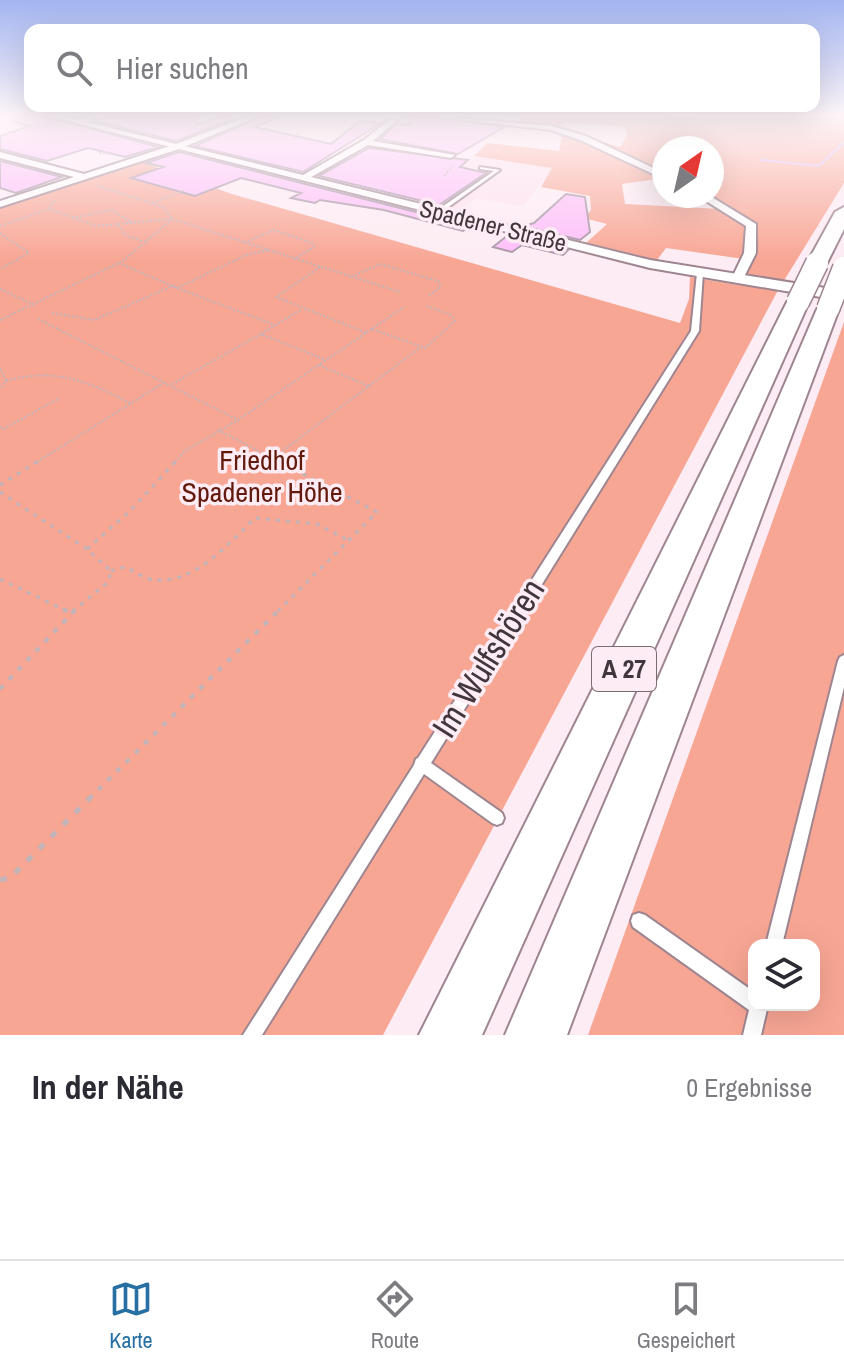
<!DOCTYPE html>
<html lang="de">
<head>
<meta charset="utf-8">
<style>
	:root { --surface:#fff; --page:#f2f2f3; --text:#2b2b33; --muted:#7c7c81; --line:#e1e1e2; --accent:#2870a4 }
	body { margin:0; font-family:"Archivo Narrow",sans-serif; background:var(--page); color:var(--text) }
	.controls { position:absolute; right:24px; bottom:24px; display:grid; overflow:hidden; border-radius:16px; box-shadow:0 8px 32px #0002 }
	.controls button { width:72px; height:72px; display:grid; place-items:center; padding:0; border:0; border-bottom:2px solid var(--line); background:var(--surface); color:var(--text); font:40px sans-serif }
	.compass { position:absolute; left:652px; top:136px; width:72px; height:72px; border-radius:50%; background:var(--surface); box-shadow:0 8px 32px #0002; rotate:34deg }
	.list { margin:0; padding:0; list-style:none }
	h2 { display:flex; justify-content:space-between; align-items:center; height:104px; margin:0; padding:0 32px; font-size:34px }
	h2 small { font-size:26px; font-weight:400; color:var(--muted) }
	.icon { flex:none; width:44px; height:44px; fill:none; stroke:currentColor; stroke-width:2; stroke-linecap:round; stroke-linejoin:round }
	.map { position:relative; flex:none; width:844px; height:1035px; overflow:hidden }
	.search { position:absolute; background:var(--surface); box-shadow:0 8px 32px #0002; left:24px; right:24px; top:24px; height:88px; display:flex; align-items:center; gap:20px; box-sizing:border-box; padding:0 28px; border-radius:16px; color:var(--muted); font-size:30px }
	.sheet { height:224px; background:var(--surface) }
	nav { display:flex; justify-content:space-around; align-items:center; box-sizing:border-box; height:112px; border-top:2px solid var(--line); background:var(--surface); font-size:22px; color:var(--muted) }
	nav a { display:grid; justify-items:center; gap:4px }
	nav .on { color:var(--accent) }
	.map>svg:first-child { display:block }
</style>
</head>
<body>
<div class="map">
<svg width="844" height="1035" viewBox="0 0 844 1035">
	<rect width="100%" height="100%" fill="#fdecf3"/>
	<path fill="#fde1ed" d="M 474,156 L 553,168 L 523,206 L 476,198 L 457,214 L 415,205 Z"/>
	<path fill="#f8a694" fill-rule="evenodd" d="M 523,116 L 844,116 L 844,183 L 777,292 L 383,1035 L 0,1035 L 0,207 L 139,161 L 232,194 L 680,323 L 689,299 L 690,277 L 738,285 L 751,260 L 666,248 L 657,260 L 586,243 L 607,224 L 584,218 L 591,210 L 590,196 L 541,187 L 552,168 L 474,156 L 487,143 L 559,151 L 562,137 L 548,126 L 516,123 ZM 565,122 L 625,127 L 627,136 L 620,147 L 557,128 ZM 664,148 L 712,148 L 712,196 L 700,196 L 722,209 L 625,204 L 622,184 L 664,178 Z
		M 844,322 L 844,1035 L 588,1035 ZM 754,945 L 814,945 L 814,1005 L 754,1005 Z"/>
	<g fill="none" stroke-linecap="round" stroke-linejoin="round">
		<path stroke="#dbb6fd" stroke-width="2" d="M 761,160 L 819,166 L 844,142"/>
	</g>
	<path fill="#febef9" stroke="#a793a5" stroke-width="2" d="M 14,116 L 45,116 L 158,147 L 125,157 L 88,148 L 47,161 L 0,149 L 0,136 L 30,126 L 13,121 Z
		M 106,116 L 195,116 L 197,125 L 222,116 L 241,116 L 176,141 L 96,121 Z
		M 262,116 L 280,116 L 255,127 L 331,144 L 360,121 L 381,123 L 303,172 L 195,146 Z
		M 410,116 L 429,116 L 504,127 L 458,154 L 380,139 L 397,124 L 410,125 Z
		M 369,148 L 468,160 L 460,167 L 486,173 L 439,205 L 319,176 Z
		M 179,152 L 471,226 L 463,231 L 384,210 L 320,200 L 315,203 L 291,198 L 301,193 L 241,178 L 195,196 L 131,178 L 163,167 L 146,163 Z
		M 0,161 L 62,177 L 16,193 L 0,188 Z
		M 566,194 L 585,197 L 590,232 L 580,240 L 523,226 L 534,223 Z
		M 508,235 L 568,250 L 563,255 L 522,245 L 512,252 L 493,247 Z"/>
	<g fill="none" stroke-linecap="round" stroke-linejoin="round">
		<defs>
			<path id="service" d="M 480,167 L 500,170 L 440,213 L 436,213 L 436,211 L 494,171 L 480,169 Z
				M 700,271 L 703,273 L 699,331 L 431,763 L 502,813 L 504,818 L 502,823 L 497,825 L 492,823 L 424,774 L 262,1035 L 243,1035 L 414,765 L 416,759 L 418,758 L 691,331 L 697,273 Z
				M 844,655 L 844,687 L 782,945 L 766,945 L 838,661 L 840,657 Z
				M 639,913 L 645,915 L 754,992 L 754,1005 L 768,1005 L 761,1035 L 743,1035 L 749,1010 L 633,927 L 631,921 L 633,915 Z"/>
			<path id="minor" d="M 91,116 L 103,116 L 77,124 L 73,122 Z
				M 249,116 L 259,116 L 179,149 L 0,207 L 0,201 L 74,177 L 0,158 L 0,152 L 84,174 L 173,145 Z
				M 394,116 L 402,116 L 373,141 L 455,155 L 451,158 L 368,145 L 306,180 L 298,178 L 364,140 Z
				M 432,116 L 552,126 L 586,136 L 664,173 L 664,179 L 580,140 L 551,130 Z
				M 698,196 L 710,196 L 756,224 L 756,253 L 741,283 L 731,280 L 744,253 L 746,226 Z"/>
			<path id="tertiary" d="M 48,116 L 62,116 L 650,260 L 844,291 L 844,301 L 650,268 Z"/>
			<path id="motorway" d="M 844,207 L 844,229 L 827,263 L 824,267 L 810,267 L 807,263 L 835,212 Z
				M 798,295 L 809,302 L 482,1035 L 419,1035 L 787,302 Z
				M 828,302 L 839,309 L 567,1035 L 505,1035 L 817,309 Z"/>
		</defs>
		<use href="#service" stroke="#9e8590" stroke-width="4"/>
		<use href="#minor" stroke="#9e8590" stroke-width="4"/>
		<use href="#tertiary" stroke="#9e8590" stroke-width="4"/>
		<use href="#motorway" stroke="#9e8590" stroke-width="4"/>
		<path stroke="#c2b3b9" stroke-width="2" stroke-dasharray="2 2" stroke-linecap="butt" d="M 99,153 L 111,154
			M 444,176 L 453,166
			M 98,186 L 163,207 L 172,219 L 400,292
			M 152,203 L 186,190
			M 49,209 L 96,226 L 172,219
			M 72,218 L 112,210 L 132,223
			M 118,225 L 125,235 L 148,243
			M 0,226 L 49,209 L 55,199
			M 0,233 L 29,253 L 0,269
			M 244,243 L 274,230 L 312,243 L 314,247 L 294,259
			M 119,263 L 177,288 L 246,255 L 269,250
			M 320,267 L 276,297 L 367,333
			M 351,277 L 380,264 L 438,281 L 441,287 L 427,297
			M 177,288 L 275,325
			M 0,289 L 35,305
			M 52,313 L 94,320 L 175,285
			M 38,319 L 238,420
			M 0,320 L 123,261 L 171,220
			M 372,329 L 425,348 L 455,321 L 451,315 L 427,306
			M 261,334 L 302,309
			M 319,365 L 371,387
			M 0,368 L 6,381 L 0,389
			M 6,381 C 54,367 87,381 130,403
			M 172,384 L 261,334 L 326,360
			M 0,427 L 3,429 L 60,398
			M 218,430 L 280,462
			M 273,458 L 421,347
			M 37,462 L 165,382
			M 175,462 L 185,451 L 238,420 L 404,307"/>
		<path stroke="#c2b3b9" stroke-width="3" stroke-dasharray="4 6" stroke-linecap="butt" d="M 276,460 L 377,512 L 278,611
			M 0,485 L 40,460
			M 0,492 L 87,549 L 111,571 L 108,582 L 73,611
			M 87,549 L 130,511 L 177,460
			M 111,571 L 125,567 C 134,571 144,579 154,580 C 195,584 229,543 255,518 L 317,524 L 348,540
			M 0,579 L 67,611"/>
		<path stroke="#c2b3b9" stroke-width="4" stroke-dasharray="5 8" stroke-linecap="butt" d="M 63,609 L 71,613
			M 0,689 L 76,609
			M 89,799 L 280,609"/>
		<path stroke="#c2b3b9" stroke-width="5" stroke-dasharray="7 10" stroke-linecap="butt" d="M 0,880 L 11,877 L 91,797"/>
		<use href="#service" fill="#fff" fill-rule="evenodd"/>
		<use href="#minor" fill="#fff" fill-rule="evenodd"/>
		<use href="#tertiary" fill="#fff" fill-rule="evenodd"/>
		<use href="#motorway" fill="#fff" fill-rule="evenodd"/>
		<defs>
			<path id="motorway-bridge" d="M 798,302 L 817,263
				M 828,309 L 844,268"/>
		</defs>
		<use href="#motorway-bridge" stroke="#9e8590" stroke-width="25" stroke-linecap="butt"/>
		<use href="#motorway-bridge" stroke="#fff" stroke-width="22"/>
	</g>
	<linearGradient id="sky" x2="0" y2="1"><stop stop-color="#a3b5f0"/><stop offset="0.44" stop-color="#fef6fa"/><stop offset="1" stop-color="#fef6fa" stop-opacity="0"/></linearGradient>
	<rect width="844" height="261" fill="url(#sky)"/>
	<g text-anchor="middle" stroke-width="7" stroke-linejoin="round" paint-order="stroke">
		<g font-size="24" fill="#41363b" stroke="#fdecf3">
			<text transform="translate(493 226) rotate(14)" y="8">Spadener Straße</text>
		</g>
		<rect fill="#fdecf3" stroke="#796d72" stroke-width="2" x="592" y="647" width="64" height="44" rx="6"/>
		<g font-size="26" font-weight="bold" fill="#41363b">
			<text x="624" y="678">A 27</text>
		</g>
		<g font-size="28" fill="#63190c" stroke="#fdecf3">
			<text x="262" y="470">Friedhof<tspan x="262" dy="32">Spadener Höhe</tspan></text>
		</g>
		<g font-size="34" fill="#41363b" stroke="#fdecf3">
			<text transform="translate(488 658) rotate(-58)" y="12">Im Wulfshören</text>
		</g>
	</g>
</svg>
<div class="controls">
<button><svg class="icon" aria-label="layers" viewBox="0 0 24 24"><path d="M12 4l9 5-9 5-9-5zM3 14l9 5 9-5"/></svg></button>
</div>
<svg class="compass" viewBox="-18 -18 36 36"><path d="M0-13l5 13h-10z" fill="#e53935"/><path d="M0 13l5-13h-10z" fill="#7c7c81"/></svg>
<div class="search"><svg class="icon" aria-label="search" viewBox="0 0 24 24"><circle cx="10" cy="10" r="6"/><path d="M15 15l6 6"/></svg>Hier suchen</div>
</div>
<section class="sheet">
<h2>In der Nähe<small>0 Ergebnisse</small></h2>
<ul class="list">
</ul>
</section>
<nav>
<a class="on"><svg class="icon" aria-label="map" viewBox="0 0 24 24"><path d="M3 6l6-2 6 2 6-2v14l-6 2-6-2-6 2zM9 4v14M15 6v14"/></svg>Karte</a>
<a><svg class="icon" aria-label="directions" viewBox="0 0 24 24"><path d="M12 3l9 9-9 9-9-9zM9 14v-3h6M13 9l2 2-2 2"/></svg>Route</a>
<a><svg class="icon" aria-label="saved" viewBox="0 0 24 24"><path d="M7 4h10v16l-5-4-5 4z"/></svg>Gespeichert</a>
</nav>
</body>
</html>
